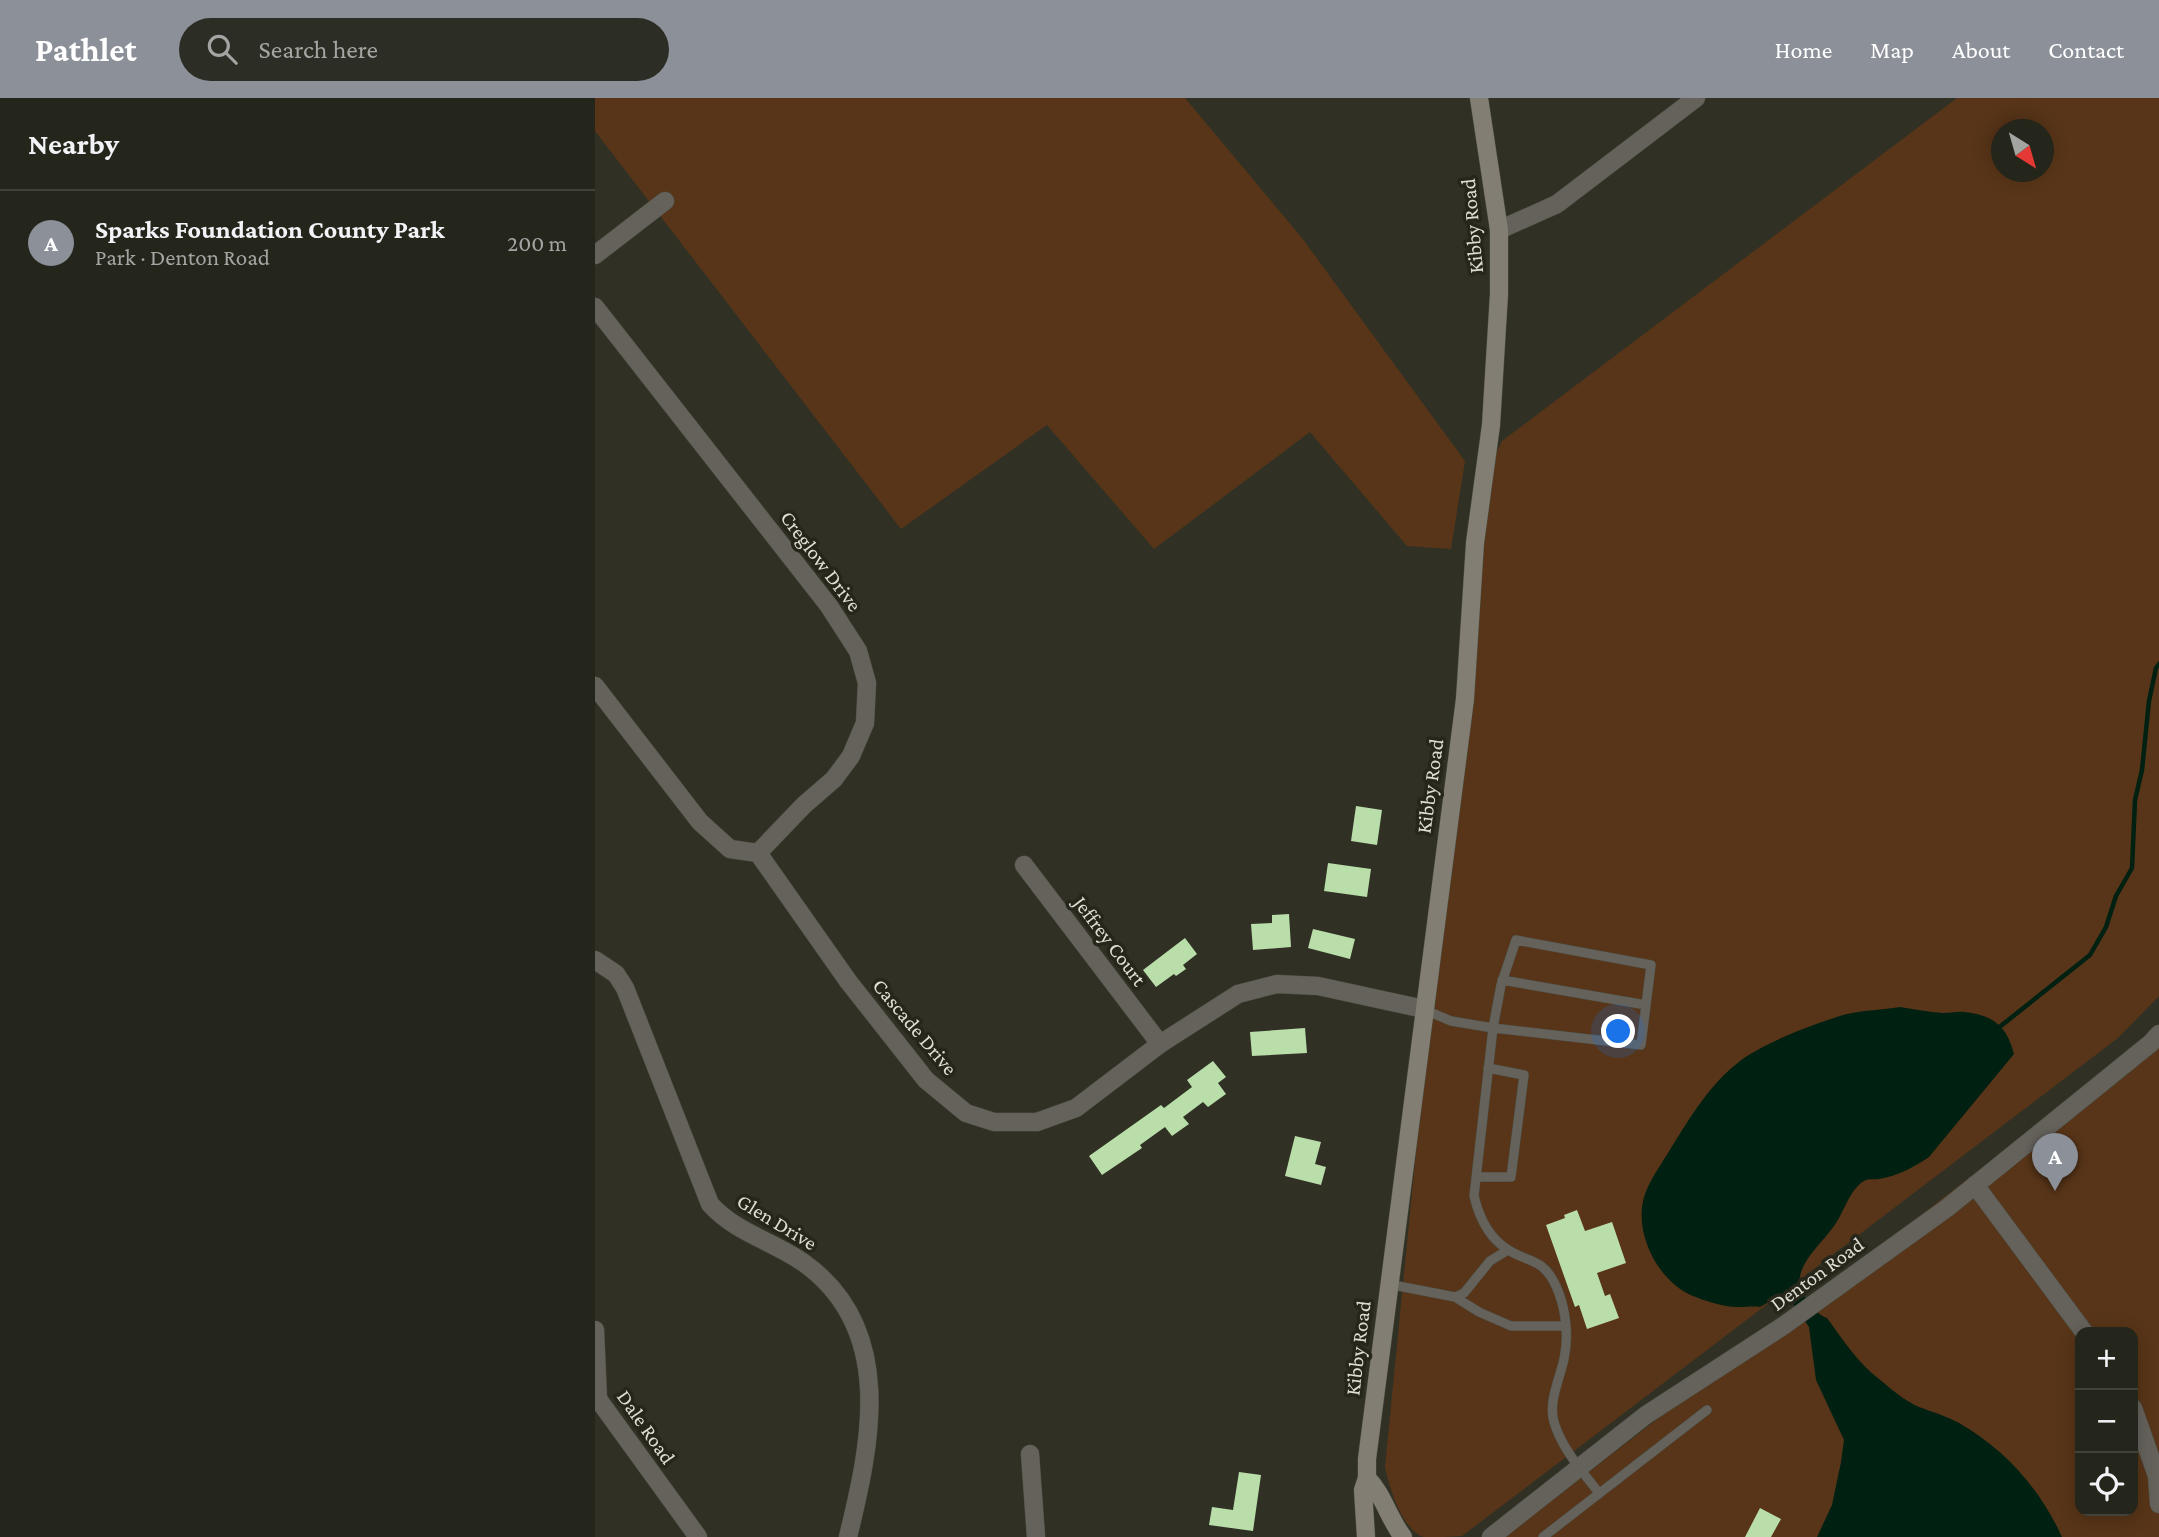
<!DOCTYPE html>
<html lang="en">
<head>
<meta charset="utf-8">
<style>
	:root { --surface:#24251b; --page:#2c2d24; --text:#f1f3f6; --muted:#a3a5a3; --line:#41423a; --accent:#8c9099 }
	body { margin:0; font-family:"Crimson Pro",serif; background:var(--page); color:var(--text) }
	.controls { position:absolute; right:21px; bottom:21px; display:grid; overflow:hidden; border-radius:14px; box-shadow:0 4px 18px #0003 }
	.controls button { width:63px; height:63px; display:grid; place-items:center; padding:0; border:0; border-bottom:2px solid var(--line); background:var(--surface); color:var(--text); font:35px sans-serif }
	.compass { position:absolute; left:1396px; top:21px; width:63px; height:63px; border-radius:50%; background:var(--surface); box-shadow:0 4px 18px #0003; rotate:143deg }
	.you { position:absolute; left:1024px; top:934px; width:24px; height:24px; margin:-18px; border:5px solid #fff; border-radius:50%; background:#1a73e8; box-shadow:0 0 0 10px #1a73e833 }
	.badge { display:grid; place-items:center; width:46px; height:46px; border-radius:50%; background:var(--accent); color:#fff; font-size:23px; font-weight:700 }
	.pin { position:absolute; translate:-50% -58px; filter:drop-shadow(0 2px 4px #0008) }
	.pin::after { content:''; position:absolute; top:37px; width:24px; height:21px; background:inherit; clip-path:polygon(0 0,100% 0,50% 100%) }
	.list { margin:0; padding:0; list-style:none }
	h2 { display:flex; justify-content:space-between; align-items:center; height:91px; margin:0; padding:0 28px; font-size:30px }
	h2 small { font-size:23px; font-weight:400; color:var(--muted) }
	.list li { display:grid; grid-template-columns:46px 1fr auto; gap:21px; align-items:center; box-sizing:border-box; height:105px; padding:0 28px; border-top:2px solid var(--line) }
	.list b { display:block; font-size:26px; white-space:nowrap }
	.list p { margin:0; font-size:23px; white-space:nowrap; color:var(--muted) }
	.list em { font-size:23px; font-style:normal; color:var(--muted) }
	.icon { flex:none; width:38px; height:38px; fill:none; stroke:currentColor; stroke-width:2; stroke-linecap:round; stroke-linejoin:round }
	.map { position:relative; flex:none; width:1564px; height:1439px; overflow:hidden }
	header { display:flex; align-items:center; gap:42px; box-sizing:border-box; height:98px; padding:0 35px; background:var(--accent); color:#fff }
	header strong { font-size:33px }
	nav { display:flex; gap:38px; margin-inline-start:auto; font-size:24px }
	.search { width:490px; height:63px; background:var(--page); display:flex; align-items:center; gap:18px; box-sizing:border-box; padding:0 24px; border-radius:38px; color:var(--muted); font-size:26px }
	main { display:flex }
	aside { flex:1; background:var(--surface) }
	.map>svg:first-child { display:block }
</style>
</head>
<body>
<header>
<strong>Pathlet</strong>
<div class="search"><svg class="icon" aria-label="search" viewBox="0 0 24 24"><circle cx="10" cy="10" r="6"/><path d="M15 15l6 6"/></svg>Search here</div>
<nav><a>Home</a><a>Map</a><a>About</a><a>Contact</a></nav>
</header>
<main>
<aside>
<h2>Nearby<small></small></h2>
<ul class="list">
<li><span class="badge">A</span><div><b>Sparks Foundation County Park</b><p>Park · Denton Road</p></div><em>200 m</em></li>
</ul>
</aside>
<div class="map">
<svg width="1564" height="1439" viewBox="0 0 1564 1439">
	<rect width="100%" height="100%" fill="#303124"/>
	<path fill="#583518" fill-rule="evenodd" d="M 0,0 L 590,0 L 707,140 L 870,363 L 856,451 L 812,448 L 715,334 L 559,451 L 452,327 L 306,431 L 0,33 Z
		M 1362,0 L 1564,0 L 1564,898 L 1523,940 L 867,1438 C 857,1439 839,1439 829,1439 C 807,1433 794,1388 790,1369 L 887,385 L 907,343 ZM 1406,32 L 1448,32 L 1448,74 L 1406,74 Z
		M 1564,928 L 1564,1439 L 910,1439 L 1539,952 ZM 1485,1234 L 1538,1234 L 1538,1413 L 1485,1413 Z"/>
	<path fill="#002012" d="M 1305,909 C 1319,911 1334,914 1348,915 C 1355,915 1363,913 1370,914 C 1399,917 1412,929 1419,956 L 1334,1059 C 1319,1069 1303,1078 1284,1081 C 1278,1082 1274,1080 1269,1083 C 1254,1092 1249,1115 1239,1128 C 1223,1151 1190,1174 1212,1202 C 1218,1210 1223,1217 1232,1220 C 1248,1242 1263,1265 1284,1281 C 1296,1291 1310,1303 1324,1309 C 1338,1314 1351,1318 1364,1325 C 1411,1352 1445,1391 1467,1439 L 1222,1439 L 1237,1407 L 1246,1364 L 1249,1342 L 1221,1282 L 1214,1229 L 1192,1197 L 1186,1197 L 1165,1209 C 1158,1208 1152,1209 1144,1209 C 1132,1210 1110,1203 1098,1198 C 1063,1184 1037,1133 1050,1096 C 1056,1080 1067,1065 1076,1050 C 1096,1018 1115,986 1145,963 C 1168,945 1223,924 1252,916 C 1269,912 1287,912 1305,909 Z"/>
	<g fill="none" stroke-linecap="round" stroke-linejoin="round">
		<path stroke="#002012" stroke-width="4.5" d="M 1402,931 L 1495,857 L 1511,829 L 1521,798 L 1537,770 L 1540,702 L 1547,672 L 1554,603 L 1561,570 L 1564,566"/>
	</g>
	<path fill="#b9deaa" d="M 761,708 L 787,712 L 782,747 L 756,743 Z
		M 733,765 L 776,771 L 772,799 L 729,793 Z
		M 694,816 L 696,849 L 658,852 L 656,826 L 677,825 L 677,817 Z
		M 718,831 L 760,841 L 755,861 L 713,850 Z
		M 590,840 L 602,856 L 588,867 L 591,871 L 581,878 L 579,876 L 561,889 L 548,872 Z
		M 710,930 L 712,955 L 657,958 L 655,934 Z
		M 618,963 L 631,979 L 623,985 L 631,996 L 613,1009 L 608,1004 L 588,1019 L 594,1026 L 577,1038 L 570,1029 L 545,1047 L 547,1050 L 507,1077 L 494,1058 L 566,1007 L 569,1010 L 597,989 L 592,982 Z
		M 700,1038 L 726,1044 L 720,1066 L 731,1069 L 726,1087 L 690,1078 Z
		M 982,1112 L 990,1133 L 1017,1124 L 1031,1165 L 1002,1175 L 1010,1198 L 1015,1196 L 1024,1220 L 992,1231 L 984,1207 L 980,1209 L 951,1127 L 970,1120 L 969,1117 Z
		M 644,1374 L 666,1377 L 658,1433 L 614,1427 L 617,1409 L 638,1412 Z
		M 1165,1410 L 1186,1421 L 1176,1439 L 1150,1439 Z"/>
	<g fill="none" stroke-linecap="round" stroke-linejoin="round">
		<defs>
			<path id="service" d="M 921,842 L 1056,867 L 1046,947 L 898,930 L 906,887 Z
				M 907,882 L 1051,907
				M 830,912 L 856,923 L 898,930 L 879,1098 C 884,1119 893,1139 912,1151 C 932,1165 948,1159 961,1188 C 971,1210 974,1238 969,1261 C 965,1280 953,1304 959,1324 C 967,1351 987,1373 1004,1395
				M 881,1079 L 916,1079 L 929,977 L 893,970
				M 793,1186 L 860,1199 L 884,1214 L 916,1228 L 970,1228
				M 860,1199 L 869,1195 L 895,1163 L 913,1152
				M 948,1439 L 1112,1312"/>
			<path id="minor" d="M 904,132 L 962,106 L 1101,0
				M 0,157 L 70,103
				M 0,209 L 234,508 L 263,553 L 272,585 L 270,625 L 256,658 L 239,681 L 209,707 L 163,755
				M 0,588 L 105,724 L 135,751 L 163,755 L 253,883 L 331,982 L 371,1015 L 399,1024 L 442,1024 L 481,1010 L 565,946 L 643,896 L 682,886 L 723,888 L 829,911
				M 429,767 L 565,946
				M 0,862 L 21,876 L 30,890 L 115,1106 C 141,1135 178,1143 209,1165 C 301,1231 276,1345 253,1439
				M 1380,1087 L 1489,1234
				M 0,1232 L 3,1301 L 103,1439
				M 1538,1310 L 1562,1378 L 1564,1406
				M 435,1356 L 441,1439
				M 896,1439 L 1051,1317 L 1188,1228 L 1352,1110 L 1556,945 L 1564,936"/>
			<path id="secondary" d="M 772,1380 C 788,1396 794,1421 808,1439
				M 771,1439 L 768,1392 L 772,1380 L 772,1361 L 870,601 L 880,445 L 896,327 L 904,196 L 904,132 L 884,0"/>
		</defs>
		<use href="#service" stroke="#4c4d40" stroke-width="10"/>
		<use href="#minor" stroke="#4c4d40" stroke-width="19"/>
		<use href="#secondary" stroke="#4c4d40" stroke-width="19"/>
		<use href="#service" stroke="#65625c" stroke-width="9"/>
		<use href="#minor" stroke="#65625c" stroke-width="18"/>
		<use href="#secondary" stroke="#827e74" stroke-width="18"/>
	</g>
	<g text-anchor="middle" stroke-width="7" stroke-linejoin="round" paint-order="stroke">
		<g font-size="21" fill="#deded6" stroke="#26271a">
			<text transform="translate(877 128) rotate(-95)" y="7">Kibby Road</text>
			<text transform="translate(226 463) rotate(53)" y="7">Creglow Drive</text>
			<text transform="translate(835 688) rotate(-82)" y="7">Kibby Road</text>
			<text transform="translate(515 843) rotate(53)" y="7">Jeffrey Court</text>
			<text transform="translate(320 929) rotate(50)" y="7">Cascade Drive</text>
			<text transform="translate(182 1124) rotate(31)" y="7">Glen Drive</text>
			<text transform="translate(1222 1176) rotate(-36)" y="7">Denton Road</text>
			<text transform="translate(763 1250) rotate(-83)" y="7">Kibby Road</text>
			<text transform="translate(51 1329) rotate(55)" y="7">Dale Road</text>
		</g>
	</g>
</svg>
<div class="controls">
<button>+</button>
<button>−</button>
<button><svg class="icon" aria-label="locate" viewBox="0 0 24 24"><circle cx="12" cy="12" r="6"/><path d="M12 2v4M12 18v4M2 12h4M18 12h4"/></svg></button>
</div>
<svg class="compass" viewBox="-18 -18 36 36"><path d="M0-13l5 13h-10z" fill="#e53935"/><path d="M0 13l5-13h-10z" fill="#a3a5a3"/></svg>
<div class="you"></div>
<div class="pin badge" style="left:1460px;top:1093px">A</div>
</div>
</main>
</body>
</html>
